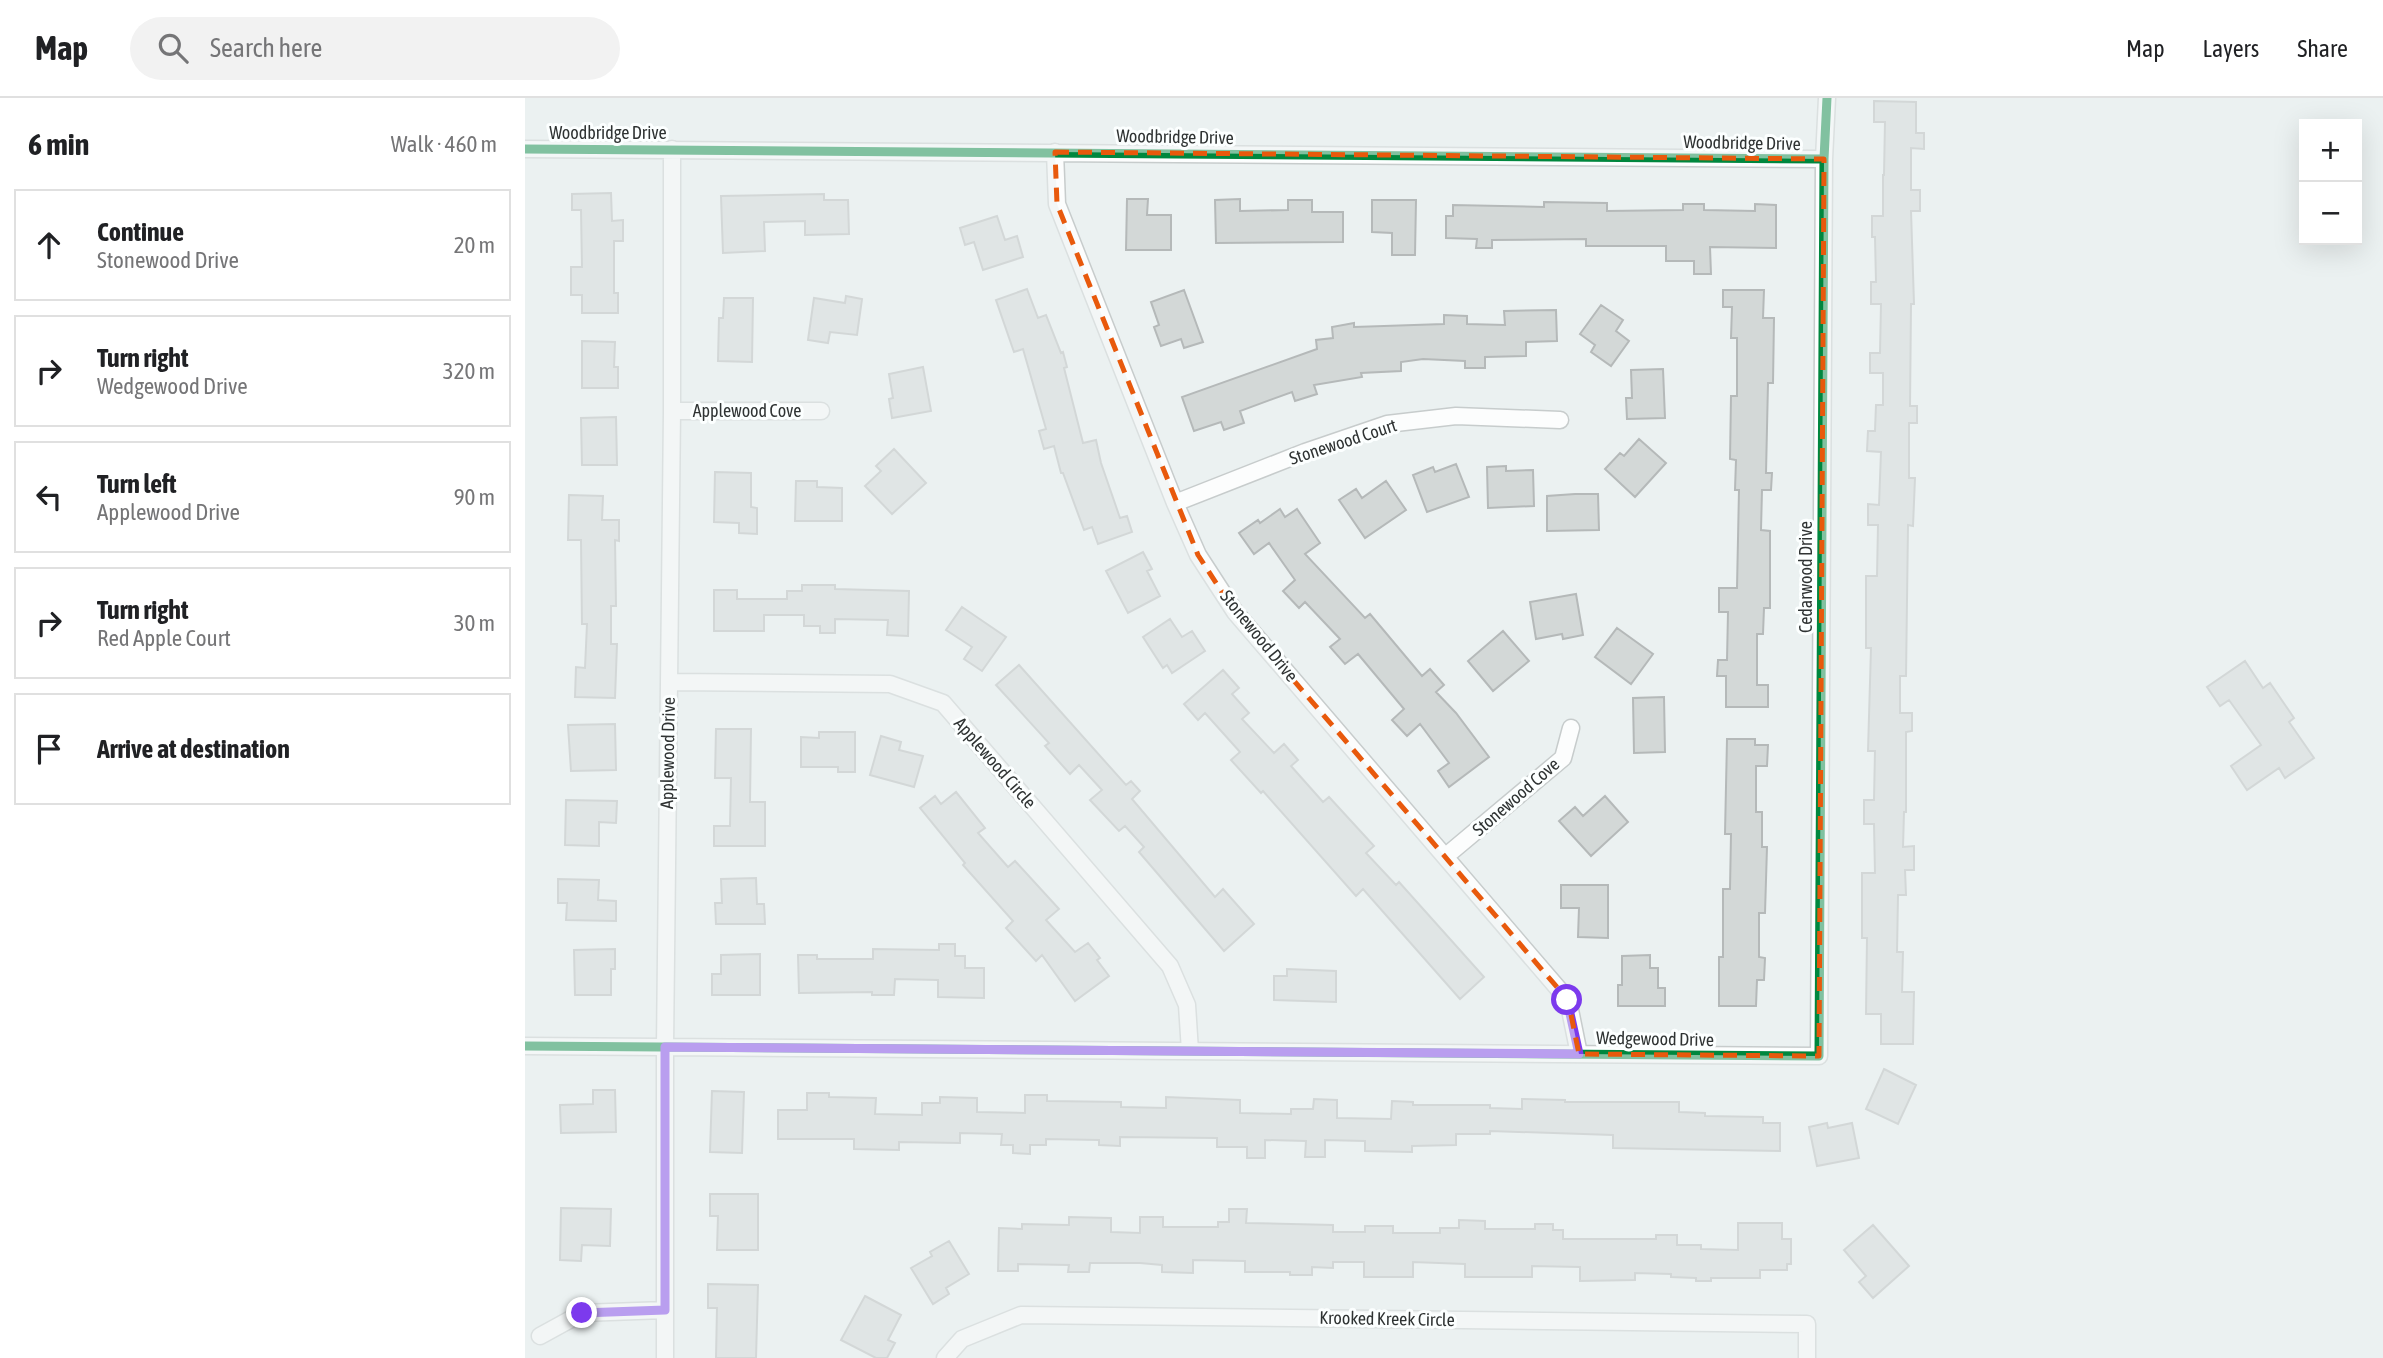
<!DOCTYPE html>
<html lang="en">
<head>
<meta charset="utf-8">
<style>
	:root { --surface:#fff; --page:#f2f2f2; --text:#202124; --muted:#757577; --line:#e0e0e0 }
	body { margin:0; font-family:"Asap Condensed",sans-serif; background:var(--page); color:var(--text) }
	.controls { position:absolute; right:21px; top:21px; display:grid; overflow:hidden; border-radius:0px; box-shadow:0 7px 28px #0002 }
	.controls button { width:63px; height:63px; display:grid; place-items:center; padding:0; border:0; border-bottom:2px solid var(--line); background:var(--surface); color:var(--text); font:35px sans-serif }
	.stop { position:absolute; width:21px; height:21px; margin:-16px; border:5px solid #7c3aed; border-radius:50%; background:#fff }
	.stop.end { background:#7c3aed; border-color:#fff; box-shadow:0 2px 7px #0008 }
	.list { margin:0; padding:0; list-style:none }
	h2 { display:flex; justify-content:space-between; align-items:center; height:91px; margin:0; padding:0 28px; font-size:30px }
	h2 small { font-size:23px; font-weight:400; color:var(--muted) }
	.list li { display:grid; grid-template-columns:46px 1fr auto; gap:21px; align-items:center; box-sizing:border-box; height:112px; margin:0 14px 14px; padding:0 14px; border:2px solid var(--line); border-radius:0px }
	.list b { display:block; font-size:26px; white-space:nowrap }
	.list p { margin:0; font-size:23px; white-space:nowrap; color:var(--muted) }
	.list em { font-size:23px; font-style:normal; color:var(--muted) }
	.icon { flex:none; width:38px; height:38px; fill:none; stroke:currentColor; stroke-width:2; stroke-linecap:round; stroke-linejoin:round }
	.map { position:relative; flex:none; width:1858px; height:1260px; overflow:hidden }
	header { display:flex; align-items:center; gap:42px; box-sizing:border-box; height:98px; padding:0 35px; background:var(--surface); border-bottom:2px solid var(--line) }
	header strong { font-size:33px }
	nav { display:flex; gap:38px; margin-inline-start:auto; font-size:24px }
	.search { width:490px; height:63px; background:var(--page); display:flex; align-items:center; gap:18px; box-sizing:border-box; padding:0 24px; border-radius:38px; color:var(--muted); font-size:26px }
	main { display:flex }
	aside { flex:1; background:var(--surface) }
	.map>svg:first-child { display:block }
</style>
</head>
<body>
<header>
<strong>Map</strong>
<div class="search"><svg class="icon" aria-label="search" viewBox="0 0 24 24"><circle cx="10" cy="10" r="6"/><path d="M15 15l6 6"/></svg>Search here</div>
<nav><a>Map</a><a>Layers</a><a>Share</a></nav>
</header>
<main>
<aside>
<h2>6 min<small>Walk · 460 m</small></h2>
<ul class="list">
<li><svg class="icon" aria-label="ahead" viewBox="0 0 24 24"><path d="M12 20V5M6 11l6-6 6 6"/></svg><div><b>Continue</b><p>Stonewood Drive</p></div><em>20 m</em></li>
<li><svg class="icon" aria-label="right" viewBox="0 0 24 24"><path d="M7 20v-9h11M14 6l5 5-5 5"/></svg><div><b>Turn right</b><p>Wedgewood Drive</p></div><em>320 m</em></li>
<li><svg class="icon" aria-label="left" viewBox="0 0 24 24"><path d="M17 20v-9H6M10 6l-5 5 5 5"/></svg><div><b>Turn left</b><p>Applewood Drive</p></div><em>90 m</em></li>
<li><svg class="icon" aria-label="right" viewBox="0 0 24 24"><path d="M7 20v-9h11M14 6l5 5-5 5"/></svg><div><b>Turn right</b><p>Red Apple Court</p></div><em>30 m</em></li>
<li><svg class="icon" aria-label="arrive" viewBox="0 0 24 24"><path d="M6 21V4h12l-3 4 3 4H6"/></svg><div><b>Arrive at destination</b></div></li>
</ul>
</aside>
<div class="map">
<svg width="1858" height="1260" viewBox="0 0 1858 1260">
	<rect width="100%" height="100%" fill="#ebf1f1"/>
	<path fill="#d3d8d7" stroke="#b5b9b9" stroke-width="2" d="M 1349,3 L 1391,4 L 1391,35 L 1399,35 L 1399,51 L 1386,50 L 1386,92 L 1395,92 L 1395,113 L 1386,113 L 1389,206 L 1386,206 L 1385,308 L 1392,308 L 1392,325 L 1384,325 L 1384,380 L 1390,380 L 1388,428 L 1383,427 L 1381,578 L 1375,578 L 1375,615 L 1387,615 L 1387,633 L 1381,634 L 1381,714 L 1379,714 L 1378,749 L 1389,748 L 1389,772 L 1380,772 L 1381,797 L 1373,797 L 1372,854 L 1378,854 L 1377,894 L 1389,894 L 1388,946 L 1356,946 L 1356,916 L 1341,916 L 1342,840 L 1337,840 L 1337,775 L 1350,775 L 1349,726 L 1339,726 L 1339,702 L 1349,702 L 1350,653 L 1343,653 L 1346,550 L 1341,550 L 1341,478 L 1352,478 L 1353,427 L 1343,427 L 1343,406 L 1354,407 L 1356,354 L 1342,353 L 1343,333 L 1350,333 L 1351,307 L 1358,307 L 1358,275 L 1345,275 L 1345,255 L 1355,255 L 1356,206 L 1346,206 L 1346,184 L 1351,184 L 1350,139 L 1347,139 L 1347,118 L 1358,118 L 1358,77 L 1359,77 L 1360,24 L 1349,24 Z
		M 86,95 L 87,123 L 98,122 L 98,143 L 89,143 L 89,195 L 93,195 L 93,215 L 57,215 L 57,197 L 46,197 L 46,169 L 57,169 L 56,112 L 47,112 L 47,96 Z
		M 299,96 L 299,102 L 323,102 L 324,136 L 280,137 L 280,123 L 239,124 L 240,153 L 198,155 L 196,98 Z
		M 602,101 L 623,101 L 622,117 L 646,117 L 646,152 L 601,152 Z
		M 715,101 L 715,113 L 763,112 L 763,102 L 787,102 L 787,114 L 818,114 L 818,144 L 691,145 L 690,102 Z
		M 847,102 L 891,102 L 890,157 L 867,157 L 867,135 L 847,134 Z
		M 1019,104 L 1082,105 L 1082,113 L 1158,112 L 1158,106 L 1179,106 L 1179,112 L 1230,113 L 1230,106 L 1251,107 L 1251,150 L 1185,149 L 1186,176 L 1169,176 L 1169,163 L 1141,163 L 1141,148 L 1061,148 L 1061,141 L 967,142 L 967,150 L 951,150 L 952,141 L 921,140 L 921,118 L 928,118 L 928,107 L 1019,109 Z
		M 472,118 L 480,142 L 492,138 L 498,159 L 458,172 L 449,144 L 440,147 L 435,130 Z
		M 502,191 L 513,220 L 521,217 L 536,255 L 538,254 L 542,269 L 539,270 L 558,345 L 571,342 L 576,365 L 595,420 L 602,418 L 607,434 L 573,446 L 567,429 L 559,432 L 538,375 L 536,375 L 529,348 L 519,351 L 514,333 L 521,331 L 498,251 L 489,254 L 471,202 Z
		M 659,192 L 678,244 L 659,250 L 656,241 L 636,248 L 629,229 L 634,227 L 626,204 Z
		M 1198,192 L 1239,192 L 1238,220 L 1249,220 L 1248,285 L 1243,285 L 1241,375 L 1247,375 L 1246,392 L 1237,392 L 1236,432 L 1245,433 L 1245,510 L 1239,510 L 1238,536 L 1232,536 L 1232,587 L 1243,587 L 1243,609 L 1201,609 L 1201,578 L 1192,578 L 1193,562 L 1202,562 L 1203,514 L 1194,514 L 1194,490 L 1212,490 L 1214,392 L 1210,392 L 1211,362 L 1205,361 L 1206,298 L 1212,298 L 1212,240 L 1206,240 L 1207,209 L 1198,209 Z
		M 321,198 L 337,201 L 332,237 L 305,234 L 303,245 L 283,242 L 289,200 L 320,205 Z
		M 199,200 L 228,200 L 227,264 L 193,263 L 194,220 L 198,220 Z
		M 1076,207 L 1098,222 L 1091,233 L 1104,243 L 1086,268 L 1066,254 L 1070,247 L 1055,236 Z
		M 1031,212 L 1032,243 L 1001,244 L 1001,258 L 960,259 L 960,270 L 940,270 L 940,263 L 898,261 L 876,264 L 876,273 L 836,275 L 837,279 L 789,287 L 792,296 L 770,303 L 767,294 L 715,313 L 719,325 L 699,332 L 696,324 L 669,333 L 657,299 L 792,251 L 791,242 L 808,240 L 807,229 L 829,225 L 829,229 L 919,226 L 919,217 L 942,218 L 942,226 L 980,227 L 979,213 Z
		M 57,243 L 90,244 L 89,269 L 93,269 L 93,290 L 57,290 Z
		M 398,269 L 406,313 L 367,320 L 364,301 L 368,300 L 364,276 Z
		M 1138,271 L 1140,320 L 1102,321 L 1101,300 L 1107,300 L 1106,272 Z
		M 91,319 L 92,367 L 57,367 L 56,320 Z
		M 1114,341 L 1141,365 L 1110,399 L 1080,371 L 1095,355 L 1099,358 Z
		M 369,351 L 401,385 L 367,416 L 340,388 L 356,373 L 351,368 Z
		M 931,366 L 944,399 L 902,414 L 888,377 L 908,369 L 910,374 Z
		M 981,368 L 981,373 L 1008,372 L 1009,408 L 963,410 L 962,369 Z
		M 190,374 L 226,375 L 226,409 L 232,410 L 232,436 L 214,435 L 214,425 L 189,424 Z
		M 271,383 L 292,383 L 292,389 L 317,390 L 317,423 L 270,423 Z
		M 861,383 L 881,412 L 840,440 L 814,402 L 831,391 L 837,400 Z
		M 1050,396 L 1073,396 L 1074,432 L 1022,433 L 1022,398 Z
		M 44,397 L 78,398 L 77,422 L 94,422 L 94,443 L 90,442 L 91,508 L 86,508 L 86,546 L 92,546 L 90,600 L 50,599 L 51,569 L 60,570 L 62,526 L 57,526 L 56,442 L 43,442 Z
		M 755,411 L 760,419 L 772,411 L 795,445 L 780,456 L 840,520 L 845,516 L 897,578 L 905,571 L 919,587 L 911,594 L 931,615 L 964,659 L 924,689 L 913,673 L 924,665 L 895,626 L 882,638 L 867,622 L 879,611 L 833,556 L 820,566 L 805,549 L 815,541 L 780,504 L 774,510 L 758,493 L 770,482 L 744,445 L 729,456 L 714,435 L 733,422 L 735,425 Z
		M 618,454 L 627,471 L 622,473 L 635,498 L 603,515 L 581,473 Z
		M 277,487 L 310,487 L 310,491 L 384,493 L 383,538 L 362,537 L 363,522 L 310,521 L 310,535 L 295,535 L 295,528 L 279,528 L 279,517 L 239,517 L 239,533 L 189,533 L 189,492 L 212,492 L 212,501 L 262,501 L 262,493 L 277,493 Z
		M 1051,496 L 1058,537 L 1038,541 L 1037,536 L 1011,541 L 1005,504 Z
		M 437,509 L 481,539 L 457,573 L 439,561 L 447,549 L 421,532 Z
		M 645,521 L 657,539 L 667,533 L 680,553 L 647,575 L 642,567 L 638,570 L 618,539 Z
		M 1092,530 L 1128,556 L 1106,586 L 1070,559 Z
		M 978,533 L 1004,563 L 968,593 L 943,563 Z
		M 1720,563 L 1738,590 L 1745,585 L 1769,620 L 1764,624 L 1789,660 L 1760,680 L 1754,670 L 1722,692 L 1706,668 L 1736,647 L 1704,602 L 1695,608 L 1682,589 Z
		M 494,567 L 601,687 L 606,683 L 615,693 L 607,701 L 690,799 L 698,791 L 729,826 L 699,853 L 614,754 L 619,749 L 600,728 L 594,733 L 565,702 L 577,692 L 554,667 L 545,676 L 520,648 L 524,645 L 471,587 Z
		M 698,572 L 714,590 L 707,596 L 724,615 L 717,621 L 749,655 L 759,646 L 773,662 L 766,668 L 798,704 L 804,699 L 849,748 L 841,755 L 871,787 L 874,784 L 959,879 L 935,901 L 838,791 L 831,798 L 738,693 L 736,695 L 706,662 L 715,654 L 680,615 L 673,622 L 659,606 Z
		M 1139,599 L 1140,654 L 1109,655 L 1108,600 Z
		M 90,626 L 91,672 L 46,673 L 43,627 Z
		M 191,631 L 226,631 L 225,704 L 240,704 L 240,748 L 189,748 L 189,728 L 205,728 L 206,680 L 190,680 Z
		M 294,634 L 330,634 L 330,674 L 313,674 L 313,669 L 276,669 L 276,639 L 294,640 Z
		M 356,638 L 376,644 L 374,652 L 398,658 L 389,689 L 345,677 Z
		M 1202,641 L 1230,641 L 1230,647 L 1243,647 L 1242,668 L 1231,668 L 1231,714 L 1237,714 L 1237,749 L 1242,749 L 1240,815 L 1234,815 L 1234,859 L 1240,860 L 1239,882 L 1232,882 L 1231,908 L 1194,908 L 1194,859 L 1198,859 L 1198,791 L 1205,791 L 1206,736 L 1200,736 Z
		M 431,694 L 460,730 L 453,735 L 483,769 L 490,763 L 534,811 L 521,822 L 550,854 L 563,845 L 575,860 L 572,862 L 584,878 L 550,903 L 517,857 L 511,863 L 481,830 L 488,823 L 438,767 L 440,765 L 395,710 L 410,698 L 416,706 Z
		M 1080,698 L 1103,724 L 1066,758 L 1034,723 L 1050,709 L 1058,718 Z
		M 41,702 L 92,703 L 91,725 L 74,724 L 74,748 L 40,747 Z
		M 231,780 L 232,806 L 239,806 L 240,826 L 191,826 L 190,805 L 197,805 L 196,781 Z
		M 33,781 L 74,782 L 73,802 L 91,803 L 91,823 L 41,822 L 42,805 L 33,805 Z
		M 1036,787 L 1083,787 L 1083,840 L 1053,839 L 1054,810 L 1036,810 Z
		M 414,846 L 430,846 L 430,858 L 440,858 L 440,870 L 459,870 L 459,900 L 413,899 L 413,882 L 370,881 L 369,897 L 347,897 L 347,894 L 274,895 L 273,857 L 292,857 L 292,861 L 348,861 L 348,851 L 414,852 Z
		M 90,851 L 90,871 L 86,871 L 86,897 L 50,897 L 49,852 Z
		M 235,856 L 235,897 L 187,897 L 187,876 L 196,876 L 196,857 Z
		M 1125,857 L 1125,870 L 1133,870 L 1133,890 L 1140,890 L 1140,908 L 1093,908 L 1093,887 L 1097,887 L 1097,858 Z
		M 762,871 L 811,873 L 811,904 L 749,902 L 749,878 L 762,878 Z
		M 1359,971 L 1391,987 L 1373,1026 L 1341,1011 Z
		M 68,992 L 90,992 L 91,1034 L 36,1035 L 35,1007 L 68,1006 Z
		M 187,993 L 219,994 L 217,1055 L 185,1054 Z
		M 282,995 L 304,995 L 304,999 L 351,1000 L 350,1016 L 397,1017 L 397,1005 L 415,1005 L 415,999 L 452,1000 L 452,1014 L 500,1015 L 500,997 L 522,997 L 522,1003 L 596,1004 L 596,1009 L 641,1010 L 641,999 L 715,1002 L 715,1015 L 766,1016 L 766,1011 L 788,1011 L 789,1001 L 812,1002 L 812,1020 L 866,1021 L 867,1003 L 888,1004 L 888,1007 L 965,1007 L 965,1010 L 997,1011 L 997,1001 L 1040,1002 L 1040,1004 L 1154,1004 L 1154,1014 L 1180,1015 L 1180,1018 L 1238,1019 L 1238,1025 L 1255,1025 L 1255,1053 L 1088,1050 L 1088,1037 L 965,1033 L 965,1036 L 931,1036 L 931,1047 L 887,1048 L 887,1054 L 840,1053 L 840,1043 L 800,1042 L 800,1059 L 780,1059 L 781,1043 L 740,1042 L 740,1060 L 722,1060 L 722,1049 L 692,1049 L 692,1040 L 595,1039 L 595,1048 L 574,1047 L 574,1042 L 521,1041 L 521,1047 L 505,1047 L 505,1056 L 488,1055 L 488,1047 L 476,1047 L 477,1036 L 435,1035 L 435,1045 L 374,1044 L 374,1052 L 329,1051 L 329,1041 L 253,1041 L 253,1012 L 282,1012 Z
		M 1302,1025 L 1303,1030 L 1327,1025 L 1334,1060 L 1292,1068 L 1284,1029 Z
		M 185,1096 L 233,1096 L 233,1152 L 192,1152 L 193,1118 L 185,1118 Z
		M 36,1110 L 86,1111 L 85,1148 L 57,1147 L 56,1163 L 35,1162 Z
		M 704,1111 L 722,1111 L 721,1125 L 808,1127 L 808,1134 L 840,1134 L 840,1128 L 868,1128 L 868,1135 L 915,1135 L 915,1130 L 934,1130 L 934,1122 L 960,1123 L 960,1131 L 1010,1131 L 1010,1126 L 1028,1126 L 1028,1132 L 1038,1132 L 1038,1141 L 1131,1141 L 1131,1137 L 1152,1137 L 1152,1147 L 1176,1147 L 1176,1151 L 1213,1152 L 1213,1125 L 1257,1125 L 1257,1141 L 1266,1141 L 1266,1166 L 1262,1166 L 1262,1172 L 1235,1172 L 1235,1180 L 1186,1180 L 1186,1183 L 1171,1183 L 1171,1180 L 1146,1179 L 1146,1176 L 1110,1175 L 1110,1182 L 1055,1183 L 1055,1169 L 1007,1168 L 1007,1179 L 940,1179 L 940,1166 L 888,1164 L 888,1179 L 839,1179 L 839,1164 L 808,1164 L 808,1170 L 787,1169 L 787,1177 L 765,1177 L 765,1174 L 720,1174 L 720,1163 L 668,1162 L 668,1175 L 637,1174 L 637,1167 L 615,1165 L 565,1165 L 564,1174 L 543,1174 L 544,1167 L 493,1166 L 493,1173 L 473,1173 L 474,1130 L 497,1131 L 497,1126 L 544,1127 L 544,1119 L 586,1120 L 586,1134 L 615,1135 L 615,1119 L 638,1119 L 638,1129 L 693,1129 L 693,1124 L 704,1124 Z
		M 1348,1127 L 1384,1168 L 1348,1200 L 1334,1184 L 1341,1178 L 1319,1152 Z
		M 424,1143 L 444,1176 L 421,1190 L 424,1196 L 408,1206 L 386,1170 L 407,1158 L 405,1154 Z
		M 183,1186 L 233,1187 L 231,1260 L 191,1260 L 192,1210 L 183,1210 Z
		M 340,1198 L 376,1217 L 363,1242 L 370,1245 L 362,1260 L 351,1260 L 316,1242 Z"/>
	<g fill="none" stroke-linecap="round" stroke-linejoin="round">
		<defs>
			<path id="minor" d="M 0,51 L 1299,61
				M 530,54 L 532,106 L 650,405 L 673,457 L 710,514 L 1043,902 L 1054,956
				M 147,313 L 296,313
				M 650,405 L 780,354 L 862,326 L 931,318 L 1035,322
				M 144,584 L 365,586 L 418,605 L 645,868 L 662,907 L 665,953
				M 921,758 L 1038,660 L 1046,630
				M 0,948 L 1294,958 L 1299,61 L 1302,0
				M 15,1238 L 57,1215 L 140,1212
				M 140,1260 L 140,949 L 147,313 L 147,51
				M 420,1260 L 437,1241 L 496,1217 L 1282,1226 L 1282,1260"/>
		</defs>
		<use href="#minor" stroke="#c7cccc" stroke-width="19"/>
		<use href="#minor" stroke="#fcfdfd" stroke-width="16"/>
		<defs>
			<path id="cycleway" d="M 0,51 L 1299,61
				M 0,948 L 1294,958 L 1299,61 L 1302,0"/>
		</defs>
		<use href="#cycleway" stroke="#fcffff" stroke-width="13"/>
		<use href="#cycleway" stroke="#00873e" stroke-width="9"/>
	</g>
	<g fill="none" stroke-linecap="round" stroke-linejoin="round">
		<path stroke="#7c3aed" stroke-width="9" d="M 57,1215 L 140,1212 L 140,949 L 1054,956 L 1042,902"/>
	</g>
	<path d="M0 0H1858V1260H0ZM 530,54 L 1299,61 L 1294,958 L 1054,956 L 1043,902 L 710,514 L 673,457 L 532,106 Z" fill="#ebf1f1" fill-opacity=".55" fill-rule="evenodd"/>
	<path fill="none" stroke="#e8590c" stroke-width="5" stroke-dasharray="14 9" stroke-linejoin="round" d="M 530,54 L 1299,61 L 1294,958 L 1054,956 L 1043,902 L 710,514 L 673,457 L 532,106 Z"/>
	<g text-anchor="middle" stroke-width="6" stroke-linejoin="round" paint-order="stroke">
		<g font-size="18" fill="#2f3333" stroke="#fcffff">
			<text x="83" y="41">Woodbridge Drive</text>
			<text transform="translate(650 39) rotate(1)" y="6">Woodbridge Drive</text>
			<text transform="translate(1217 45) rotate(1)" y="6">Woodbridge Drive</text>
			<text x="222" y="319">Applewood Cove</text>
			<text transform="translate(818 344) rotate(-18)" y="6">Stonewood Court</text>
			<text transform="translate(1281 479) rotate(-90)" y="6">Cedarwood Drive</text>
			<text transform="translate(734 538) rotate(51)" y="6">Stonewood Drive</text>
			<text transform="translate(143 655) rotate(-89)" y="6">Applewood Drive</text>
			<text transform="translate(470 665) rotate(49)" y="6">Applewood Circle</text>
			<text transform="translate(991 699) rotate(-41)" y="6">Stonewood Cove</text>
			<text transform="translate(1130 941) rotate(1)" y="6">Wedgewood Drive</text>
			<text transform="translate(862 1221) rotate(1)" y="6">Krooked Kreek Circle</text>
		</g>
	</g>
</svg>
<div class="controls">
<button>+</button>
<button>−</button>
</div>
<div class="stop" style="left:1042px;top:902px"></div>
<div class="stop end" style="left:57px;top:1215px"></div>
</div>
</main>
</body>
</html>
